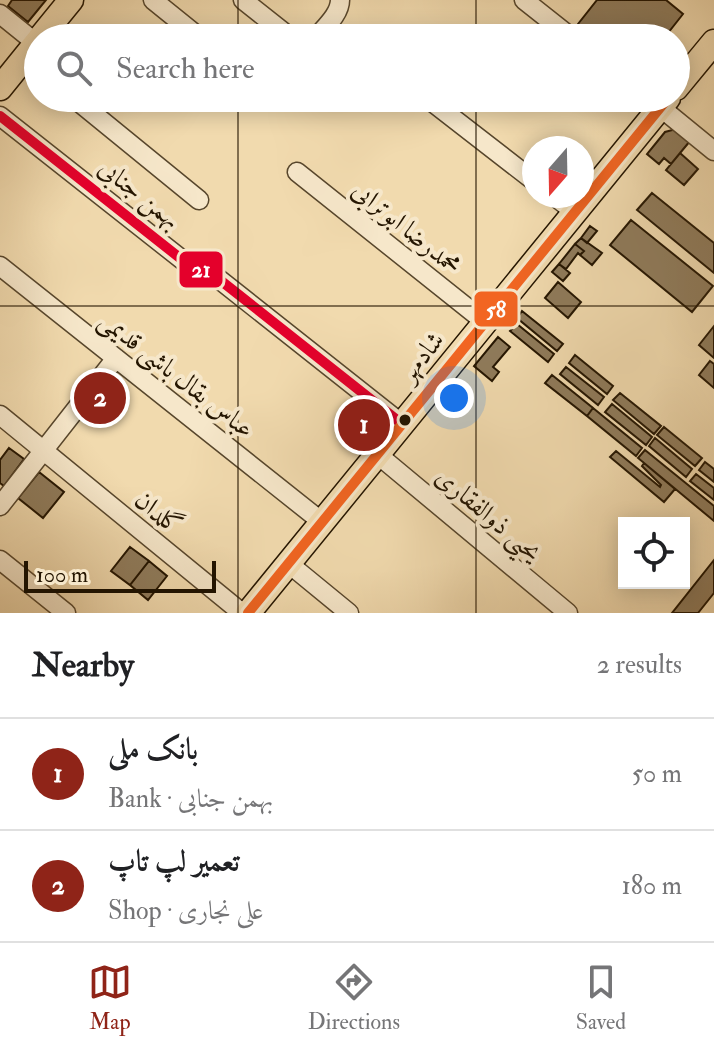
<!DOCTYPE html>
<html lang="en">
<head>
<meta charset="utf-8">
<style>
	:root { --surface:#fff; --page:#f2f2f2; --text:#202124; --muted:#757577; --line:#e0e0e0; --accent:#8f2418 }
	body { margin:0; font-family:"IM FELL Double Pica",Amiri,serif; background:var(--page); color:var(--text) }
	.controls { position:absolute; right:24px; bottom:24px; display:grid; overflow:hidden; border-radius:0px; box-shadow:0 4px 20px #0003 }
	.controls button { width:72px; height:72px; display:grid; place-items:center; padding:0; border:0; border-bottom:2px solid var(--line); background:var(--surface); color:var(--text); font:40px sans-serif }
	.compass { position:absolute; left:522px; top:136px; width:72px; height:72px; border-radius:50%; background:var(--surface); box-shadow:0 4px 20px #0003; rotate:200deg }
	.scale { position:absolute; left:24px; bottom:20px; width:192px; box-sizing:border-box; padding-left:8px; border:4px solid #241501; border-top:0; font-size:22px; line-height:28px; white-space:nowrap; color:#241501; -webkit-text-stroke:6px #f6e7ca; paint-order:stroke }
	.you { position:absolute; left:454px; top:398px; width:28px; height:28px; margin:-20px; border:6px solid #fff; border-radius:50%; background:#1a73e8; box-shadow:0 0 0 12px #1a73e833 }
	.badge { display:grid; place-items:center; width:52px; height:52px; border-radius:50%; background:var(--accent); color:#fff; font-size:26px; font-weight:700 }
	.pin { position:absolute; translate:-50% -50%; border:4px solid #fff; box-shadow:0 2px 8px #0006 }
	.list { margin:0; padding:0; list-style:none }
	h2 { display:flex; justify-content:space-between; align-items:center; height:104px; margin:0; padding:0 32px; font-size:34px }
	h2 small { font-size:26px; font-weight:400; color:var(--muted) }
	.list li { display:grid; grid-template-columns:52px 1fr auto; gap:24px; align-items:center; box-sizing:border-box; height:112px; padding:0 32px; border-top:2px solid var(--line) }
	.list b { display:block; font-size:30px; white-space:nowrap }
	.list p { margin:0; font-size:26px; white-space:nowrap; color:var(--muted) }
	.list em { font-size:26px; font-style:normal; color:var(--muted) }
	.icon { flex:none; width:44px; height:44px; fill:none; stroke:currentColor; stroke-width:2; stroke-linecap:round; stroke-linejoin:round }
	.map { position:relative; flex:none; width:714px; height:613px; overflow:hidden }
	.search { position:absolute; background:var(--surface); box-shadow:0 4px 20px #0003; left:24px; right:24px; top:24px; height:88px; display:flex; align-items:center; gap:20px; box-sizing:border-box; padding:0 28px; border-radius:44px; color:var(--muted); font-size:30px }
	.sheet { height:328px; background:var(--surface) }
	nav { display:flex; justify-content:space-around; align-items:center; box-sizing:border-box; height:112px; border-top:2px solid var(--line); background:var(--surface); font-size:22px; color:var(--muted) }
	nav a { display:grid; justify-items:center; gap:4px }
	nav .on { color:var(--accent) }
	.map>svg:first-child { display:block }
</style>
</head>
<body>
<div class="map">
<svg width="714" height="613" viewBox="0 0 714 613">
	<rect width="100%" height="100%" fill="#f1daae"/>
	<filter id="stains"><feTurbulence type="fractalNoise" baseFrequency=".0025" numOctaves="4"/><feColorMatrix values="0 0 0 0 .2 0 0 0 0 .09 0 0 0 0 .02 0 0 0 .5 -.17"/></filter>
	<radialGradient id="worn" r=".72"><stop offset=".6" stop-color="#630" stop-opacity="0"/><stop offset="1" stop-color="#630" stop-opacity=".3"/></radialGradient>
	<path fill="#8f7b5b" stroke="#241501" stroke-width="2" d="M 12,0 L 46,0 L 28,22 L 8,6 Z
		M 597,0 L 666,0 L 683,14 L 664,38 L 596,38 L 578,24 Z
		M 676,129 L 690,141 L 671,164 L 664,158 L 659,164 L 647,154 L 665,132 Z
		M 680,153 L 698,169 L 684,185 L 666,170 Z
		M 652,193 L 714,243 L 714,273 L 637,210 Z
		M 631,220 L 713,286 L 692,312 L 610,245 Z
		M 590,226 L 597,231 L 587,243 L 581,238 Z
		M 581,238 L 602,253 L 592,265 L 580,255 L 584,251 L 575,244 Z
		M 575,244 L 584,251 L 580,255 L 578,253 L 566,269 L 559,264 Z
		M 559,264 L 570,273 L 563,281 L 552,272 Z
		M 558,282 L 581,302 L 568,318 L 545,298 Z
		M 522,311 L 563,344 L 557,351 L 517,318 Z
		M 517,324 L 554,354 L 548,362 L 510,331 Z
		M 714,326 L 714,358 L 699,345 Z
		M 498,337 L 510,347 L 493,367 L 499,372 L 492,381 L 474,366 Z
		M 575,355 L 613,386 L 607,394 L 569,363 Z
		M 710,361 L 714,364 L 714,388 L 699,375 Z
		M 566,367 L 604,397 L 598,405 L 560,374 Z
		M 552,375 L 593,408 L 587,416 L 545,383 Z
		M 620,393 L 661,426 L 654,434 L 613,400 Z
		M 612,404 L 652,437 L 646,445 L 605,412 Z
		M 593,408 L 642,448 L 636,456 L 587,416 Z
		M 664,427 L 702,458 L 695,466 L 657,435 Z
		M 655,438 L 692,469 L 686,477 L 649,446 Z
		M 9,448 L 24,459 L 4,486 L 0,483 L 0,460 Z
		M 645,450 L 714,506 L 714,521 L 638,458 Z
		M 616,451 L 660,487 L 661,485 L 642,466 L 644,463 L 675,489 L 664,502 L 610,457 Z
		M 705,462 L 714,469 L 714,482 L 699,470 Z
		M 39,472 L 64,492 L 43,518 L 18,498 Z
		M 696,474 L 714,488 L 714,500 L 690,481 Z
		M 130,547 L 149,561 L 130,585 L 111,571 Z
		M 714,560 L 714,593 L 698,613 L 672,613 Z
		M 149,561 L 167,576 L 148,600 L 130,585 Z"/>
	<g fill="none" stroke-linecap="round" stroke-linejoin="round">
		<defs>
			<path id="minor" d="M 153,0 L 200,38
				M 243,0 L 291,38
				M 524,0 L 572,38
				M 0,14 L 36,43
				M 316,38 C 325,27 340,14 340,0
				M 74,98 L 199,200
				M 274,98 L 277,100
				M 427,98 L 534,181
				M 649,98 L 714,151
				M 0,116 L 185,262 L 215,276 L 402,424
				M 297,172 L 485,322
				M 554,196 L 575,212
				M 0,266 L 322,522
				M 0,415 L 242,613
				M 377,454 L 568,613
				M 0,506 L 116,358
				M 0,560 L 66,613
				M 288,563 L 349,613"/>
			<path id="major" d="M 40,38 L 71,0
				M 0,88 L 38,41
				M 676,88 L 714,42
				M 248,613 L 668,98"/>
		</defs>
		<use href="#minor" stroke="#57462c" stroke-width="21"/>
		<use href="#major" stroke="#241501" stroke-width="27"/>
		<use href="#minor" stroke="#f6e7ca" stroke-width="18"/>
		<use href="#major" stroke="#f1daae" stroke-width="24"/>
		<defs>
			<path id="bus-1" d="M 0,116 L 185,262 L 215,276 L 402,424"/>
			<path id="bus-2" d="M 248,613 L 668,98"/>
		</defs>
		<use href="#bus-1" stroke="#f6e7ca" stroke-width="16"/>
		<use href="#bus-2" stroke="#f6e7ca" stroke-width="16"/>
		<use href="#bus-1" stroke="#e4002b" stroke-width="10"/>
		<use href="#bus-2" stroke="#f26522" stroke-width="10"/>
	</g>
	<path fill="none" stroke="#241501" stroke-width="2" stroke-opacity="0.55" d="M 238,0 L 238,38M 476,0 L 476,38M 238,98 L 238,613M 476,98 L 476,613M 0,306 L 714,306"/>
	<circle fill="#241501" stroke="#f6e7ca" stroke-width="3" cx="405" cy="420" r="7"/>
	<g text-anchor="middle" stroke-width="8" stroke-linejoin="round" paint-order="stroke">
		<g font-size="26" fill="#241501" stroke="#f6e7ca">
			<text transform="translate(140 193) rotate(38)" y="9">بهمن جنابی</text>
			<text transform="translate(407 227) rotate(39)" y="9">محمدرضا ابوترابی</text>
			<text transform="translate(421 356) rotate(-51)" y="9">شادمهر</text>
			<text transform="translate(177 374) rotate(38)" y="9">عباس بقال باشی قدیمی</text>
			<text transform="translate(159 512) rotate(39)" y="9">گلدان</text>
			<text transform="translate(489 514) rotate(40)" y="9">یحیی ذوالفقاری</text>
		</g>
	</g>
	<g stroke="#f6e7ca" stroke-width="3">
		<rect x="178" y="250" width="46" height="39" rx="8" fill="#e4002b"/>
		<rect x="473" y="290" width="46" height="38" rx="8" fill="#f26522"/>
	</g>
	<g font-size="22" text-anchor="middle" font-weight="bold" fill="#fff">
		<text x="201" y="277">21</text>
		<text x="496" y="317">58</text>
	</g>
	<rect width="100%" height="100%" filter="url(#stains)"/>
	<rect width="100%" height="100%" fill="url(#worn)"/>
</svg>
<div class="controls">
<button><svg class="icon" aria-label="locate" viewBox="0 0 24 24"><circle cx="12" cy="12" r="6"/><path d="M12 2v4M12 18v4M2 12h4M18 12h4"/></svg></button>
</div>
<svg class="compass" viewBox="-18 -18 36 36"><path d="M0-13l5 13h-10z" fill="#e53935"/><path d="M0 13l5-13h-10z" fill="#757577"/></svg>
<div class="scale">100 m</div>
<div class="you"></div>
<div class="pin badge" style="left:364px;top:425px">1</div>
<div class="pin badge" style="left:100px;top:398px">2</div>
<div class="search"><svg class="icon" aria-label="search" viewBox="0 0 24 24"><circle cx="10" cy="10" r="6"/><path d="M15 15l6 6"/></svg>Search here</div>
</div>
<section class="sheet">
<h2>Nearby<small>2 results</small></h2>
<ul class="list">
<li><span class="badge">1</span><div><b>بانک ملی</b><p>Bank · بهمن جنابی</p></div><em>50 m</em></li>
<li><span class="badge">2</span><div><b>تعمیر لپ تاپ</b><p>Shop · علی نجاری</p></div><em>180 m</em></li>
</ul>
</section>
<nav>
<a class="on"><svg class="icon" aria-label="map" viewBox="0 0 24 24"><path d="M3 6l6-2 6 2 6-2v14l-6 2-6-2-6 2zM9 4v14M15 6v14"/></svg>Map</a>
<a><svg class="icon" aria-label="directions" viewBox="0 0 24 24"><path d="M12 3l9 9-9 9-9-9zM9 14v-3h6M13 9l2 2-2 2"/></svg>Directions</a>
<a><svg class="icon" aria-label="saved" viewBox="0 0 24 24"><path d="M7 4h10v16l-5-4-5 4z"/></svg>Saved</a>
</nav>
</body>
</html>
